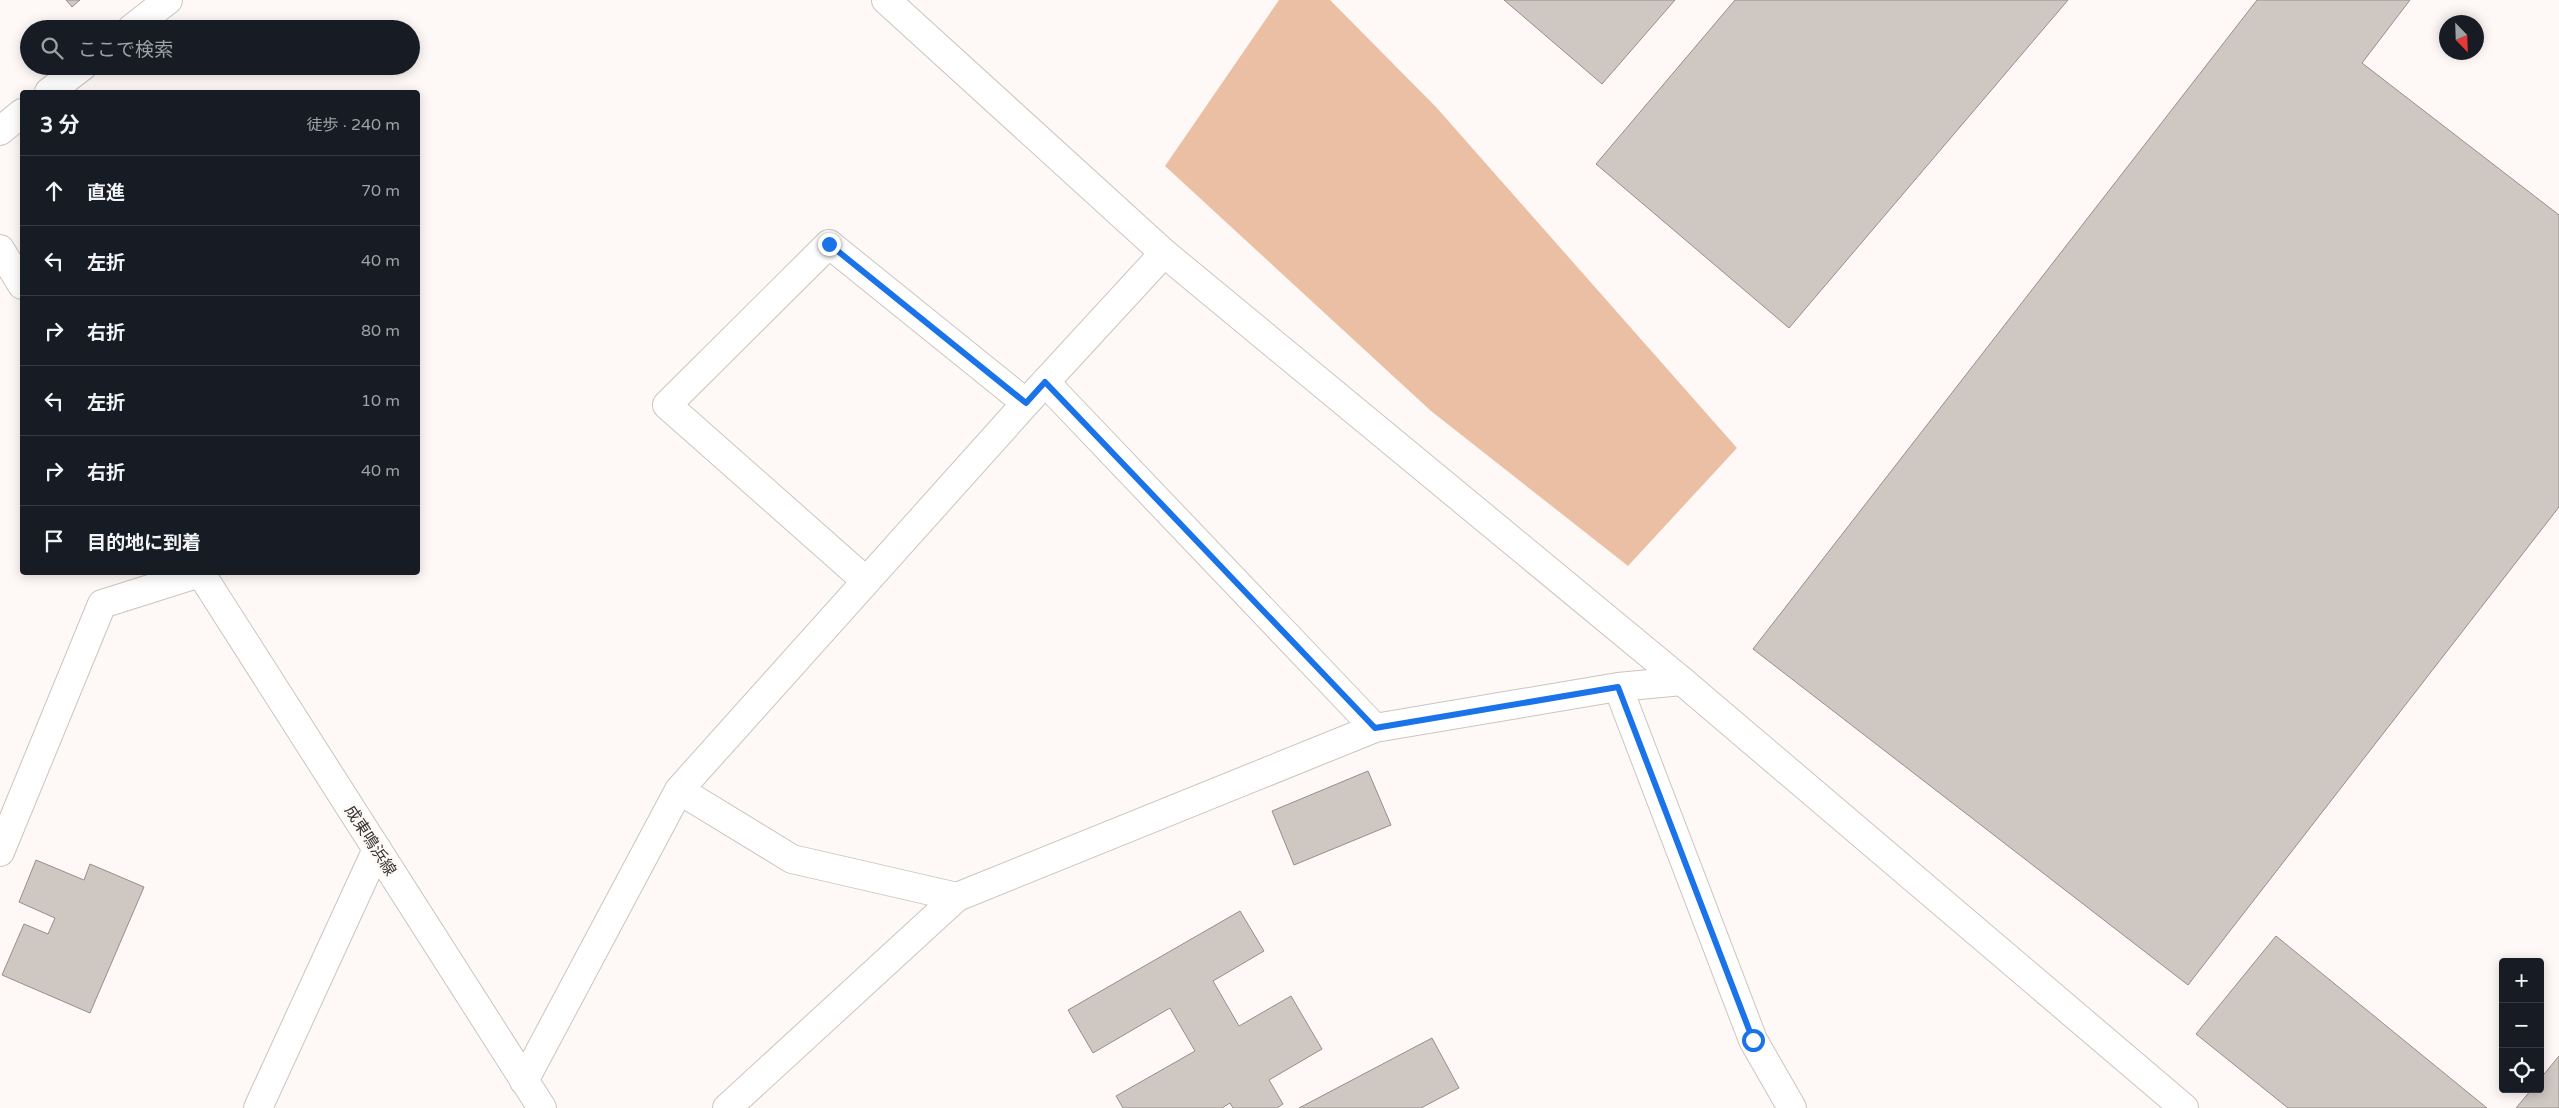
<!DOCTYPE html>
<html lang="ja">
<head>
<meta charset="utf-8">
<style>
	:root { --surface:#171b24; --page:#242831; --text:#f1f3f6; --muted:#9ea1a6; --line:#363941 }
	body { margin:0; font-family:"Varela Round","Noto Sans JP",sans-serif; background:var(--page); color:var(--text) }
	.controls { position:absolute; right:15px; bottom:15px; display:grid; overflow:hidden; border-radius:5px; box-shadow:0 2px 12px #0003 }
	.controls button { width:45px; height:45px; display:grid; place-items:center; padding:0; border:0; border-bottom:1px solid var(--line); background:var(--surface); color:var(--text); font:25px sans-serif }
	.compass { position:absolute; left:2439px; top:15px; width:45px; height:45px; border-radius:50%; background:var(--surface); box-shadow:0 2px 12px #0003; rotate:157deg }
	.stop { position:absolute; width:15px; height:15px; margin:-11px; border:4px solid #1a73e8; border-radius:50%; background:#fff }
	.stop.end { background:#1a73e8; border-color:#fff; box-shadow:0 1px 5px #0008 }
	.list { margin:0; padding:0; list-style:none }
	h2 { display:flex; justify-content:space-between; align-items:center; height:65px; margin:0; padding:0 20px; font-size:21px }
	h2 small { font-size:16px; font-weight:400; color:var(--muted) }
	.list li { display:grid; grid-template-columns:32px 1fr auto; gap:15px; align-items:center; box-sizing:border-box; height:70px; padding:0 20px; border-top:1px solid var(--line) }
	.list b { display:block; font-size:19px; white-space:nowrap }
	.list em { font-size:16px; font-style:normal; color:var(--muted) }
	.icon { flex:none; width:28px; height:28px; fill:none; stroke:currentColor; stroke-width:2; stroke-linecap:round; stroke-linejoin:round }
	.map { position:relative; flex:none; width:2559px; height:1108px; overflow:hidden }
	.search { position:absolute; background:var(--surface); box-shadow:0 2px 12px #0003; left:20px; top:20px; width:400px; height:55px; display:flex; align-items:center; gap:12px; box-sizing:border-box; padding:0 18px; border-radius:28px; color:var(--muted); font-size:19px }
	.panel { position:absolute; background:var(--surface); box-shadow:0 2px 12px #0003; left:20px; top:90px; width:400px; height:485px; border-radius:5px }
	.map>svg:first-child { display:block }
</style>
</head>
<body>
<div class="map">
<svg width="2559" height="1108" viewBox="0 0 2559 1108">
	<rect width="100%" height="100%" fill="#fef9f6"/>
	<path fill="#ebbfa4" d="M 1279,0 L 1330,0 L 1436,107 L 1737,448 L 1628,566 L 1431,411 L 1165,166 Z"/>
	<path fill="#cfc7c2" stroke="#968e8a" d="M 66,0 L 80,0 L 72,7 Z
		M 1504,0 L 1675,0 L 1602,84 Z
		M 1735,0 L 2068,0 L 1789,328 L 1596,164 Z
		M 2257,0 L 2410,0 L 2362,63 L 2559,215 L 2559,507 L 2188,985 L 1753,649 Z
		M 1368,771 L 1391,825 L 1294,865 L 1272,811 Z
		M 36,860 L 84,880 L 90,864 L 144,887 L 90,1013 L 2,975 L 24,924 L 48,934 L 55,918 L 19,902 Z
		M 1240,911 L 1264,951 L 1213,981 L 1239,1026 L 1291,996 L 1322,1049 L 1269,1080 L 1283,1104 L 1277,1108 L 1233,1108 L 1230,1103 L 1222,1108 L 1123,1108 L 1116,1096 L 1195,1051 L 1170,1008 L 1093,1053 L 1068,1010 Z
		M 2276,936 L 2487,1108 L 2288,1108 L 2196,1034 Z
		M 1432,1038 L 1459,1088 L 1421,1108 L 1299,1108 Z
		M 2559,1056 L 2559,1108 L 2516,1108 L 2532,1089 L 2540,1089 L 2540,1079 Z"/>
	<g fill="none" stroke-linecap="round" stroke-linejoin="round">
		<defs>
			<path id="minor" d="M 1045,382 L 1375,728
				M 866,581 L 667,405 L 829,244 L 1026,403
				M 1618,687 L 1753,1040 L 1792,1108
				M 679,790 L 792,859 L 957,897
				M 0,852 L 102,604 L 200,573
				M 524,1081 L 679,790 L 1026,403 L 1164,253 L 886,0
				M 258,1108 L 377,849
				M 727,1108 L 957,897 L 1375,728 L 1618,687 L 1682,681"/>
			<path id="tertiary" d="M 1164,253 L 1682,681 L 2184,1108"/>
			<path id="secondary" d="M 131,29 L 168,0
				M 49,92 L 83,66
				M 0,131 L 22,113
				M 0,249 L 22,285
				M 200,572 L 542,1108"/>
		</defs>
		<use href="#minor" stroke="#ccc4bf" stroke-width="30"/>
		<use href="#tertiary" stroke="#ccc4bf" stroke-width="30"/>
		<use href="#secondary" stroke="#ccc4bf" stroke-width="30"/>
		<use href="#minor" stroke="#fff" stroke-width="28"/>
		<use href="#tertiary" stroke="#fff" stroke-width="28"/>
		<use href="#secondary" stroke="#fff" stroke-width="28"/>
	</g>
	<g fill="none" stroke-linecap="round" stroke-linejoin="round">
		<path stroke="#1a73e8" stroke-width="6" d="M 829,244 L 1026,403 L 1045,382 L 1375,728 L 1618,687 L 1753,1040"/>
	</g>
	<g text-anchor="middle" stroke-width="5" stroke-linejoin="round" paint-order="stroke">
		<g font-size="16" fill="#383533" stroke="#fef9f6">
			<text transform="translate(371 840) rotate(57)" y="6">成東鳴浜線</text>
		</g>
	</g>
</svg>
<div class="controls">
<button>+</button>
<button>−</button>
<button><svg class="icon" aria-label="locate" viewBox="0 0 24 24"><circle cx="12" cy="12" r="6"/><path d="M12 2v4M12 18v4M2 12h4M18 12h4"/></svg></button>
</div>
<svg class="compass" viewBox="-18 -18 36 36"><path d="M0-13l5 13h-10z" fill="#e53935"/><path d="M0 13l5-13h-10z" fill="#9ea1a6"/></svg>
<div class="stop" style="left:1753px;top:1040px"></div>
<div class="stop end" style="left:829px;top:244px"></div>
<div class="search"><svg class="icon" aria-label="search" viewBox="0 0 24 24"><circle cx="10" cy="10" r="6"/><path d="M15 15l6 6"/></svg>ここで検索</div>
<section class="panel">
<h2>3 分<small>徒歩 · 240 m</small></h2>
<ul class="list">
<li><svg class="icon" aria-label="ahead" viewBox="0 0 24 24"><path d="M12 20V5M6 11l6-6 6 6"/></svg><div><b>直進</b></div><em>70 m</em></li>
<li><svg class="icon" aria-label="left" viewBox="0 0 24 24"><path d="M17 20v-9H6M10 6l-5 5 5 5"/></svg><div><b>左折</b></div><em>40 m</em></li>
<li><svg class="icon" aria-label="right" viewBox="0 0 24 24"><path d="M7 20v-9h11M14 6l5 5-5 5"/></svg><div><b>右折</b></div><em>80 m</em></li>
<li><svg class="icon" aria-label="left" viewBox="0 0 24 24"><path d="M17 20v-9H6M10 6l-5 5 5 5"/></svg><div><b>左折</b></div><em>10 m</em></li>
<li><svg class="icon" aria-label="right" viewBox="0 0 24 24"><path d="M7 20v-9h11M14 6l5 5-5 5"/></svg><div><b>右折</b></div><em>40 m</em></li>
<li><svg class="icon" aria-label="arrive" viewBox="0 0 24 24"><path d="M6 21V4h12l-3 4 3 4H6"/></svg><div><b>目的地に到着</b></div></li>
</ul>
</section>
</div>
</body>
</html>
